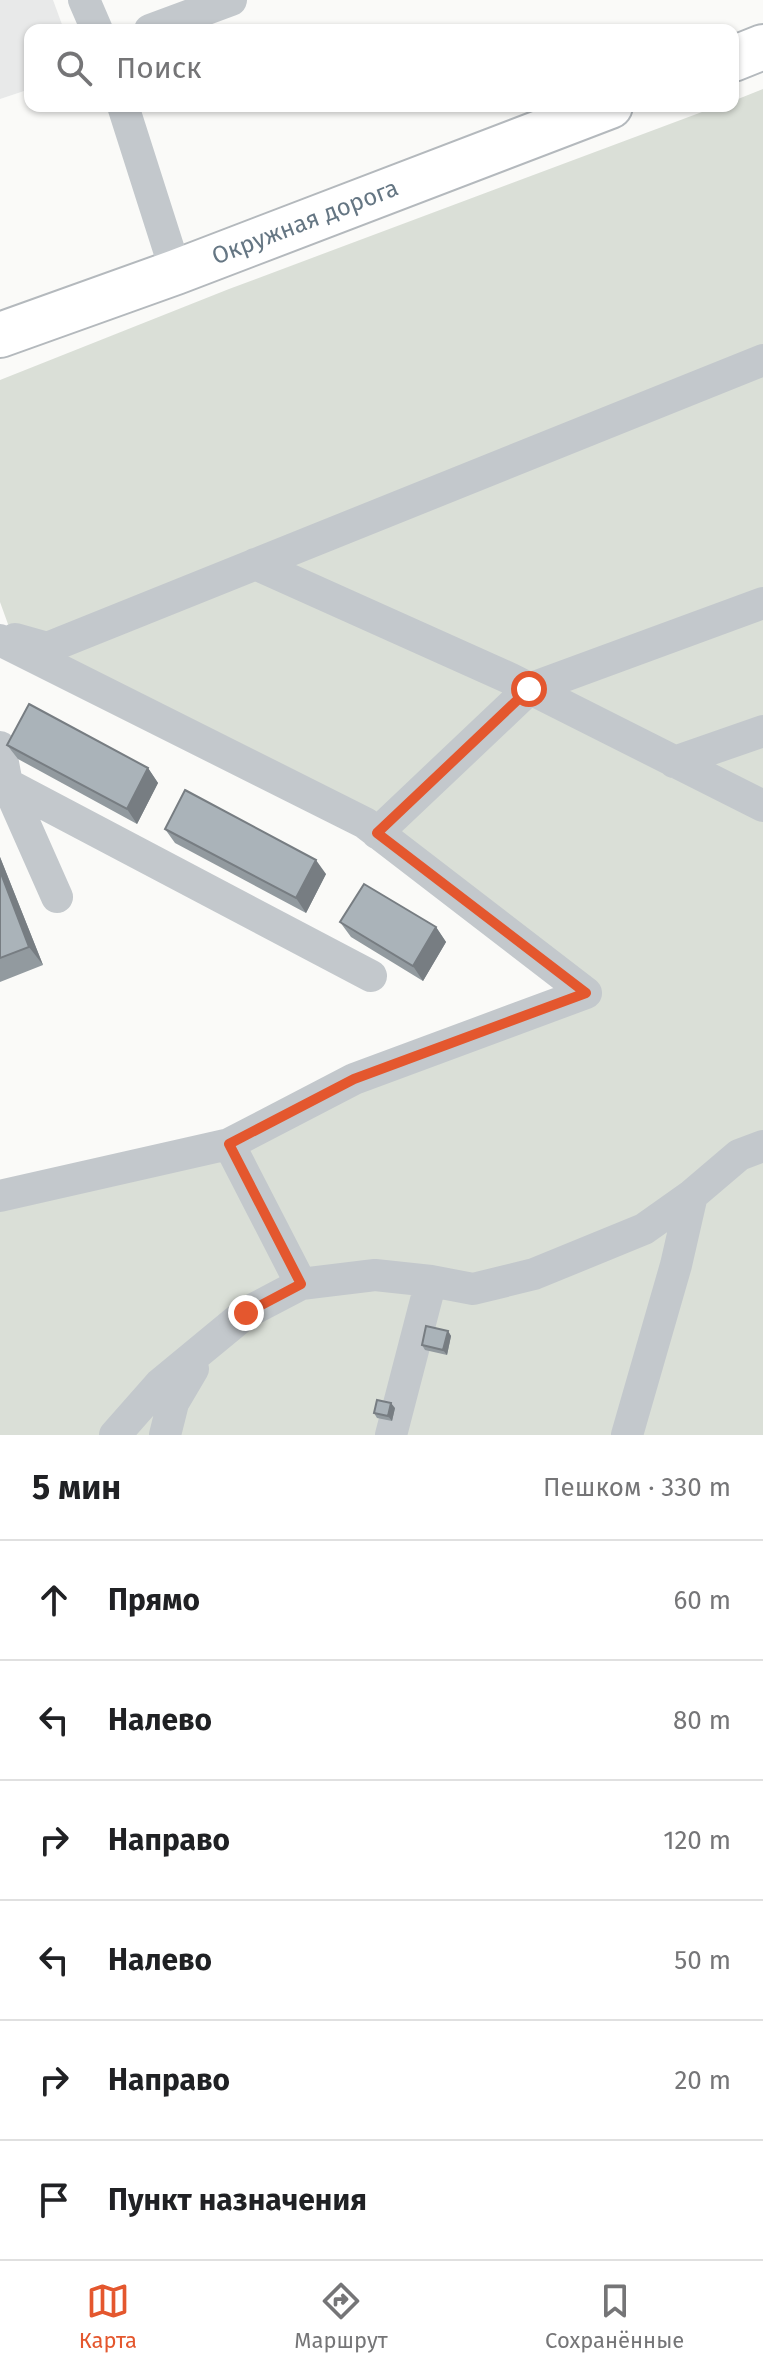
<!DOCTYPE html>
<html lang="ru">
<head>
<meta charset="utf-8">
<style>
	:root { --surface:#fff; --page:#f2f2f2; --text:#202124; --muted:#757577; --line:#e0e0e0; --accent:#e4572e }
	body { margin:0; font-family:"Fira Sans",sans-serif; background:var(--page); color:var(--text) }
	.stop { position:absolute; width:24px; height:24px; margin:-18px; border:6px solid #e4572e; border-radius:50%; background:#fff }
	.stop.end { background:#e4572e; border-color:#fff; box-shadow:0 2px 8px #0008 }
	.list { margin:0; padding:0; list-style:none }
	h2 { display:flex; justify-content:space-between; align-items:center; height:104px; margin:0; padding:0 32px; font-size:34px }
	h2 small { font-size:26px; font-weight:400; color:var(--muted) }
	.list li { display:grid; grid-template-columns:52px 1fr auto; gap:24px; align-items:center; box-sizing:border-box; height:120px; padding:0 32px; border-top:2px solid var(--line) }
	.list b { display:block; font-size:30px; white-space:nowrap }
	.list em { font-size:26px; font-style:normal; color:var(--muted) }
	.icon { flex:none; width:44px; height:44px; fill:none; stroke:currentColor; stroke-width:2; stroke-linecap:round; stroke-linejoin:round }
	.map { position:relative; flex:none; width:763px; height:1435px; overflow:hidden }
	.search { position:absolute; background:var(--surface); box-shadow:0 2px 6px #0004; left:24px; right:24px; top:24px; height:88px; display:flex; align-items:center; gap:20px; box-sizing:border-box; padding:0 28px; border-radius:16px; color:var(--muted); font-size:30px }
	.sheet { height:824px; background:var(--surface) }
	nav { display:flex; justify-content:space-around; align-items:center; box-sizing:border-box; height:112px; border-top:2px solid var(--line); background:var(--surface); font-size:22px; color:var(--muted) }
	nav a { display:grid; justify-items:center; gap:4px }
	nav .on { color:var(--accent) }
	.map>svg:first-child { display:block }
</style>
</head>
<body>
<div class="map">
<svg width="763" height="1435" viewBox="0 0 763 1435">
	<rect width="100%" height="100%" fill="#fafaf8"/>
	<path fill="#e8e9e9" d="M 0,0 L 53,0 L 64,30 L 30,30 L 30,89 L 0,99 Z"/>
	<path fill="#dadfd7" d="M 763,89 L 763,1435 L 0,1435 L 0,1196 L 229,1144 L 585,993 L 365,823 L 17,649 L 0,602 L 0,380 L 229,289 L 718,106 L 733,106 L 733,101 Z"/>
	<g fill="none" stroke-linecap="round" stroke-linejoin="round">
		<defs>
			<path id="highway" d="M 733,59 L 763,47
				M 0,335 L 176,272 L 610,106"/>
		</defs>
		<use href="#highway" stroke="#b4b9bd" stroke-width="48"/>
		<path stroke="#c3c8cc" stroke-width="32" d="M 84,0 L 97,30
			M 150,30 L 231,0
			M 123,106 L 176,272
			M 255,564 L 509,678 L 763,806
			M 15,639 L 47,648 L 763,360
			M 0,640 L 365,823 L 586,993 L 354,1079 L 229,1144 L 0,1196
			M 0,747 L 7,784 L 57,897
			M 674,762 L 763,731
			M 7,784 L 371,976
			M 377,833 L 529,689 L 763,603
			M 229,1144 L 301,1284
			M 115,1435 L 160,1384 L 246,1313 L 301,1284 L 375,1275 L 431,1281 L 473,1289 L 534,1274 L 644,1229 L 692,1195 L 739,1155 L 763,1146
			M 165,1435 L 173,1403 L 193,1369
			M 391,1435 L 431,1281
			M 627,1435 L 676,1265 L 692,1195"/>
		<use href="#highway" stroke="#fff" stroke-width="44"/>
	</g>
	<path fill="#929a9f" d="M 7,745 L 148,768 L 158,783 L 137,824 L 18,759 Z
		M 165,829 L 326,874 L 306,913 L 175,843 Z
		M 0,857 L 43,965 L 0,982 Z
		M 340,922 L 436,927 L 446,942 L 423,981 L 351,937 Z
		M 448,1331 L 451,1336 L 447,1355 L 425,1350 L 422,1345 Z
		M 395,1408 L 392,1421 L 377,1418 L 374,1413 Z"/>
	<path fill="#777d82" d="M 148,768 L 158,783 L 137,824 L 127,809 Z
		M 0,857 L 43,965 L 29,947 L 0,871 Z
		M 316,860 L 326,874 L 306,913 L 296,898 Z
		M 436,927 L 446,942 L 423,981 L 413,966 Z
		M 448,1331 L 451,1336 L 447,1355 L 443,1350 Z
		M 391,1403 L 395,1408 L 392,1421 L 388,1416 Z"/>
	<path fill="#aab3b9" stroke="#777d82" stroke-width="2" d="M 29,704 L 148,768 L 127,809 L 7,745 Z
		M 185,790 L 316,860 L 296,898 L 165,829 Z
		M 0,871 L 29,947 L 0,958 Z
		M 364,884 L 436,927 L 413,966 L 340,922 Z
		M 426,1326 L 448,1331 L 443,1350 L 422,1345 Z
		M 377,1400 L 391,1403 L 388,1416 L 374,1413 Z"/>
	<g fill="none" stroke-linecap="round" stroke-linejoin="round">
		<path stroke="#e4572e" stroke-width="10" d="M 246,1313 L 301,1284 L 229,1144 L 354,1079 L 586,993 L 377,833 L 529,689"/>
	</g>
	<g text-anchor="middle" stroke-width="8" stroke-linejoin="round" paint-order="stroke">
		<g font-size="24" fill="#657683" stroke="#fff">
			<text transform="translate(305 222) rotate(-21)" y="8">Окружная дорога</text>
		</g>
	</g>
</svg>
<div class="stop" style="left:529px;top:689px"></div>
<div class="stop end" style="left:246px;top:1313px"></div>
<div class="search"><svg class="icon" aria-label="search" viewBox="0 0 24 24"><circle cx="10" cy="10" r="6"/><path d="M15 15l6 6"/></svg>Поиск</div>
</div>
<section class="sheet">
<h2>5 мин<small>Пешком · 330 m</small></h2>
<ul class="list">
<li><svg class="icon" aria-label="ahead" viewBox="0 0 24 24"><path d="M12 20V5M6 11l6-6 6 6"/></svg><div><b>Прямо</b></div><em>60 m</em></li>
<li><svg class="icon" aria-label="left" viewBox="0 0 24 24"><path d="M17 20v-9H6M10 6l-5 5 5 5"/></svg><div><b>Налево</b></div><em>80 m</em></li>
<li><svg class="icon" aria-label="right" viewBox="0 0 24 24"><path d="M7 20v-9h11M14 6l5 5-5 5"/></svg><div><b>Направо</b></div><em>120 m</em></li>
<li><svg class="icon" aria-label="left" viewBox="0 0 24 24"><path d="M17 20v-9H6M10 6l-5 5 5 5"/></svg><div><b>Налево</b></div><em>50 m</em></li>
<li><svg class="icon" aria-label="right" viewBox="0 0 24 24"><path d="M7 20v-9h11M14 6l5 5-5 5"/></svg><div><b>Направо</b></div><em>20 m</em></li>
<li><svg class="icon" aria-label="arrive" viewBox="0 0 24 24"><path d="M6 21V4h12l-3 4 3 4H6"/></svg><div><b>Пункт назначения</b></div></li>
</ul>
</section>
<nav>
<a class="on"><svg class="icon" aria-label="map" viewBox="0 0 24 24"><path d="M3 6l6-2 6 2 6-2v14l-6 2-6-2-6 2zM9 4v14M15 6v14"/></svg>Карта</a>
<a><svg class="icon" aria-label="directions" viewBox="0 0 24 24"><path d="M12 3l9 9-9 9-9-9zM9 14v-3h6M13 9l2 2-2 2"/></svg>Маршрут</a>
<a><svg class="icon" aria-label="saved" viewBox="0 0 24 24"><path d="M7 4h10v16l-5-4-5 4z"/></svg>Сохранённые</a>
</nav>
</body>
</html>
